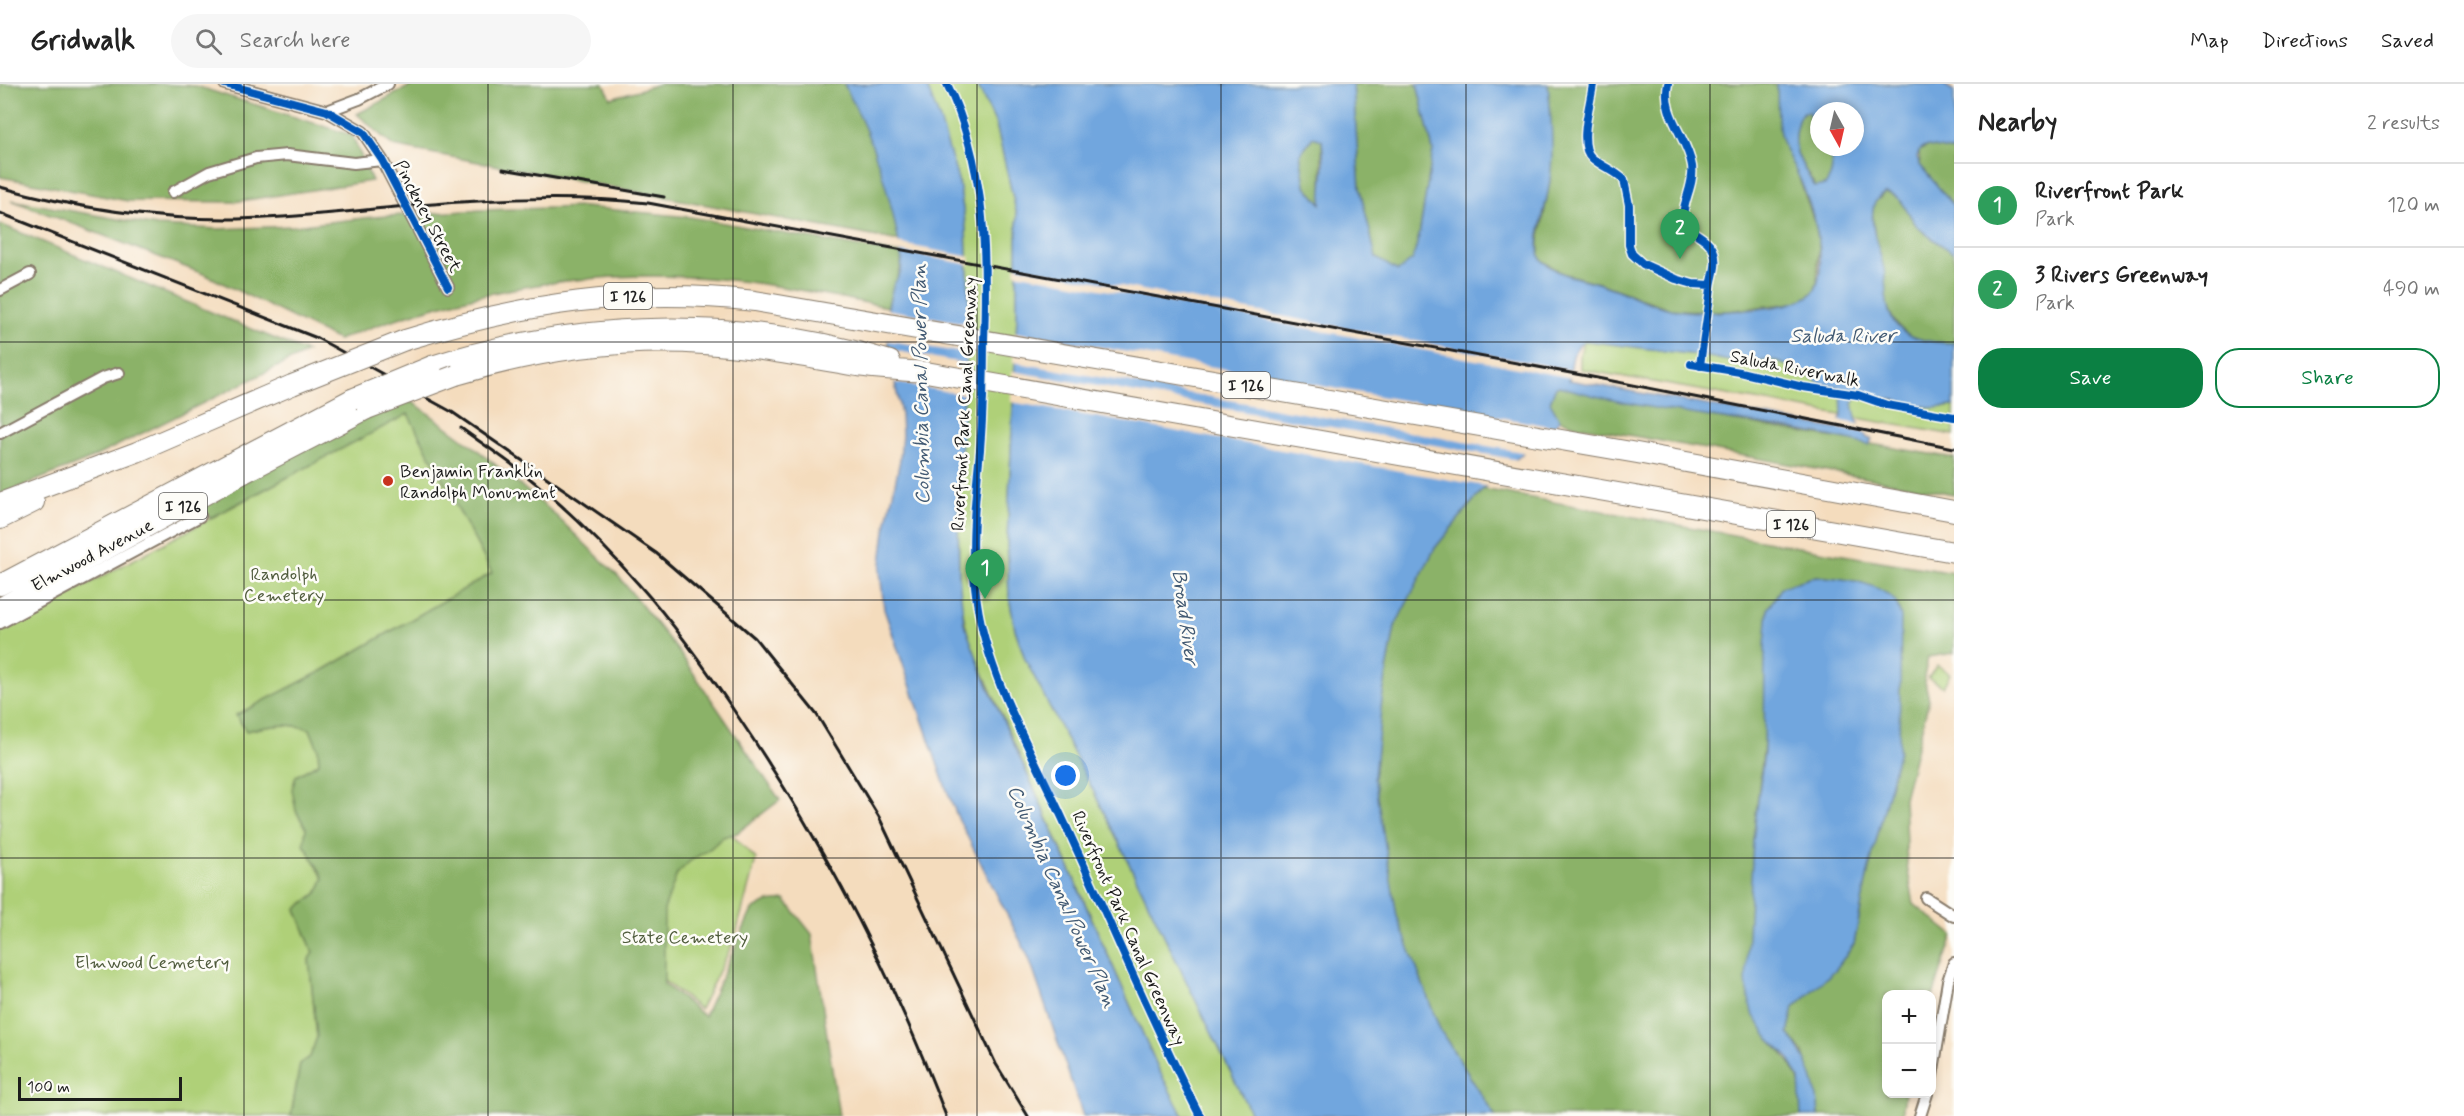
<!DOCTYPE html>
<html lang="en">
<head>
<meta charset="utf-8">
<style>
	:root { --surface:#fff; --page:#f6f6f6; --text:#222; --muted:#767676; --line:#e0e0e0; --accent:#0b8043 }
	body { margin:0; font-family:Mynerve,sans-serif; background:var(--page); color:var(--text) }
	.controls { position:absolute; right:18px; bottom:18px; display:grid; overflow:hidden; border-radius:12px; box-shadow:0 3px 9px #0003 }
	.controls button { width:54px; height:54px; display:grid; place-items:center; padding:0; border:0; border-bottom:2px solid var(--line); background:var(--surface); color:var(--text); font:30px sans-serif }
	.compass { position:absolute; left:1810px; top:18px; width:54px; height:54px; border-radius:50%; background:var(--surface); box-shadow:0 3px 9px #0003; rotate:172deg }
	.scale { position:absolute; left:18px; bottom:15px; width:164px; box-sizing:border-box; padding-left:6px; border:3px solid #1c1c1c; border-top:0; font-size:16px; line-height:21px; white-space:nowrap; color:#1c1c1c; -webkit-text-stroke:4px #fdfcf7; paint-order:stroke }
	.you { position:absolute; left:1066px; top:692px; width:21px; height:21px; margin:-15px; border:4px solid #fff; border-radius:50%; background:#1a73e8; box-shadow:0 0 0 9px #1a73e833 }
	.badge { display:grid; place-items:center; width:39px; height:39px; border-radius:50%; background:var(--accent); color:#fff; font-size:20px; font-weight:700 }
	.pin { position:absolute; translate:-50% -50px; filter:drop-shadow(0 2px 3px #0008) }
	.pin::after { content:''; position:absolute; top:32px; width:21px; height:18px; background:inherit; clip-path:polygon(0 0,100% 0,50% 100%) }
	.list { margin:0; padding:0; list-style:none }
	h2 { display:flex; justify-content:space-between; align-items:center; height:78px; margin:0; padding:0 24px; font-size:26px }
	h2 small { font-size:20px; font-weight:400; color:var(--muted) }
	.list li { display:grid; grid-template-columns:39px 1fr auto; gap:18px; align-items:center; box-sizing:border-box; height:84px; padding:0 24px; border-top:2px solid var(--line) }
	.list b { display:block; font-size:22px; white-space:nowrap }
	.list p { margin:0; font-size:20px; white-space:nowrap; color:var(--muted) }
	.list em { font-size:20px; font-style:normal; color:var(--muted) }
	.actions { display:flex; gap:12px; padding:18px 24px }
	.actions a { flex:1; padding:14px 0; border:2px solid var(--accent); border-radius:24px; text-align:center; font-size:21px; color:var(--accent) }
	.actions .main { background:var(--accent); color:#fff }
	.icon { flex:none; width:33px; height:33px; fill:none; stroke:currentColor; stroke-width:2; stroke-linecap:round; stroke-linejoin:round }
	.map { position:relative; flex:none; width:1954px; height:1032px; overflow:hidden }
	header { display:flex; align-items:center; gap:36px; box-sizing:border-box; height:84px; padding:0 30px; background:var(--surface); border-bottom:2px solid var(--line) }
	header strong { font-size:28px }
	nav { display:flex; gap:33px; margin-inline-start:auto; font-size:21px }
	.search { width:420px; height:54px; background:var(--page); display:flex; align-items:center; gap:15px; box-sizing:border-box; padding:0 21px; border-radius:33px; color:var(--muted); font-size:22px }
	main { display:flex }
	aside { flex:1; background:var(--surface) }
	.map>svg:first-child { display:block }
</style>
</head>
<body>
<header>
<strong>Gridwalk</strong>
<div class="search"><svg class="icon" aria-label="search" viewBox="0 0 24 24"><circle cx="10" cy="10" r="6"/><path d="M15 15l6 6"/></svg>Search here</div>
<nav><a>Map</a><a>Directions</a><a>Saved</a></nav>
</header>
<main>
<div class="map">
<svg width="1954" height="1032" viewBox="0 0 1954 1032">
	<rect width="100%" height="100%" fill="#fdfcf7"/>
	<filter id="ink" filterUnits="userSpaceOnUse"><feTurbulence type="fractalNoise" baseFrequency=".0167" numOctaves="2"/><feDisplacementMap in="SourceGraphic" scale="12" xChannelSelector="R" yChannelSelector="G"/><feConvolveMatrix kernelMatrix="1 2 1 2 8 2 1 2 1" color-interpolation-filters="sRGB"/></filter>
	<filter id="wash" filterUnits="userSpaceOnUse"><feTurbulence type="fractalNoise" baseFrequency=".008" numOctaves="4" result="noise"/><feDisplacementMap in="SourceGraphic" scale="24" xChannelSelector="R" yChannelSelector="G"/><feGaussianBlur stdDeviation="1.35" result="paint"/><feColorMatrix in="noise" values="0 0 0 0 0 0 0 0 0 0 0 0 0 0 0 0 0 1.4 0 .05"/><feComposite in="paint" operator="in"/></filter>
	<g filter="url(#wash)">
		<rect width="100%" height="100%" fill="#f4dcbd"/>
		<path fill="#afd078" stroke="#66764a" stroke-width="1.5" d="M 926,0 L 977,0 L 996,40 L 1017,131 L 1017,231 L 1007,458 L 1009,513 L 1015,545 L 1025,575 L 1101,722 L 1252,1032 L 1183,1032 L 1159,986 L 970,559 L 960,516 L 958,428 L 969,218 L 966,145 L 959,99 Z
			M 1777,0 L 1727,227 L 1718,227 L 1737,278 L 1756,279 L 1769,275 L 1804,288 L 1818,299 L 1840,306 L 1877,311 L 1891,317 L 1933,324 L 1954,322 L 1954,351 L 1580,285 L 1580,270 L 1599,200 Z
			M 408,329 L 492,489 L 324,586 L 236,631 L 246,647 C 268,642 288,638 310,645 L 318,665 L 319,679 L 296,692 L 296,727 L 306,744 L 304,760 L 324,794 L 317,809 L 296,825 L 313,869 L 309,876 L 317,953 L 310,973 L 300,980 L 291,1032 L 0,1032 L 0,547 Z
			M 1937,581 L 1950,590 L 1943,603 L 1928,594 Z
			M 711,730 L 756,775 L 734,857 L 700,925 L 621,863 Z"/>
		<path fill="#8bb268" stroke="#546742" stroke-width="1.5" d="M 0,0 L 162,0 L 196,2 L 352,51 L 372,97 L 234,118 L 128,117 L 0,93 Z
			M 414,0 L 604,0 L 611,14 L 659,0 L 844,0 C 870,50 890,101 899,157 L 393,62 L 357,30 Z
			M 1353,0 L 1417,0 L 1433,66 L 1419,152 L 1413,175 L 1398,188 L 1376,174 L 1360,105 Z
			M 1548,0 L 1777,0 L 1800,97 L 1816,143 L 1819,162 L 1817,200 L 1813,208 L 1806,214 L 1793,219 L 1727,227 L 1697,227 L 1671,225 L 1599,199 L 1562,189 L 1543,177 L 1539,172 L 1539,158 L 1550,97 Z
			M 1804,28 L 1808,28 L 1819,50 L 1819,63 L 1826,63 C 1833,76 1837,94 1822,103 L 1816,103 C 1803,82 1789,65 1797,40 C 1799,34 1799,31 1804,28 Z
			M 1313,53 L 1322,56 L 1322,121 L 1305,101 L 1300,70 Z
			M 1928,62 L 1954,67 L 1954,122 L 1920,81 L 1919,67 Z
			M 1886,109 C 1906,113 1906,130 1918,143 C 1928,153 1943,161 1954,170 L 1954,259 C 1921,259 1894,253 1886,216 C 1884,205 1885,194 1883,183 C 1879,161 1869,141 1874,119 Z
			M 11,116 L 157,142 L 218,145 L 294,142 L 373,133 L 481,126 L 584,123 L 690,133 L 901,170 C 904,189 890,204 888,223 C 841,214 795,204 748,198 C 608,180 469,204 338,256 L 206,191 Z
			M 0,140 L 307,268 L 90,375 L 0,411 Z
			M 1559,302 L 1663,325 L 1954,374 L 1954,410 L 1578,342 L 1560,336 L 1550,318 L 1555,304 Z
			M 407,316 L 417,321 L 474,363 L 549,425 L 619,493 L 679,568 L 780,716 L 737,749 L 723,753 L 711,764 L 690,777 L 677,790 L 664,826 L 664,900 L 704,932 L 752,826 L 767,818 L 785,816 L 812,850 L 839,1032 L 291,1032 L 300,980 L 310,973 L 317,953 L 309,875 L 313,868 L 296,825 L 317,809 L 324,794 L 304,760 L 306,744 L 296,727 L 292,705 L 296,692 L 319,679 L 318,665 L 310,645 C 288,638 268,642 246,647 L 236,631 L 324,586 L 492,489 L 408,330 L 210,434 L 199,422 L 338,344 Z
			M 1483,405 L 1831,469 L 1954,489 L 1954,569 L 1928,573 L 1924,593 L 1929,616 L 1904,714 L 1907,782 L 1914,820 L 1953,851 L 1932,915 L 1932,910 L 1886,910 L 1886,1010 L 1905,1010 L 1902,1032 L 1819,1032 L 1818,1022 L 1803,968 L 1788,949 L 1794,923 L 1836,885 L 1854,860 L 1867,793 L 1899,666 L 1899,611 L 1861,498 L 1816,492 L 1782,503 L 1753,756 L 1769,955 C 1792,977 1806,998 1801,1032 L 1495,1032 L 1440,946 L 1397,833 L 1374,694 L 1382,615 L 1395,542 L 1435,464 Z"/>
		<path fill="#71a6de" stroke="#46617d" stroke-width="1.5" fill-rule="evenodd" d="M 844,0 L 926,0 L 940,36 L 959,99 L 966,145 L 969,218 L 958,428 L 959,493 L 964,539 L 984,593 L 1159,986 L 1183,1032 L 1083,1032 L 1029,874 L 957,732 L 943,696 L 884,525 L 880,487 L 885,447 L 900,376 L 902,350 L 901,331 L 888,261 L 888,223 L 893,202 L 901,188 L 902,176 C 891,110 875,59 844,0 Z
			M 977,0 L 1353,0 L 1360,105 L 1376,174 L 1398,187 L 1413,175 L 1419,152 L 1433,66 L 1417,0 L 1548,0 C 1551,31 1554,64 1550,95 C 1549,113 1534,156 1539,171 C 1542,179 1552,184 1559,188 C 1573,194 1588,196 1603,201 C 1625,208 1648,220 1671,225 C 1697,231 1782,227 1805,214 C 1811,212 1815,207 1817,201 C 1827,170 1812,124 1800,95 C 1794,82 1785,68 1781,54 C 1776,36 1778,18 1777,0 L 1943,0 L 1954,7 L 1954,67 L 1928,62 L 1920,65 L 1917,73 L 1920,81 L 1954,122 L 1954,170 C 1943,161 1928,153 1918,143 C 1906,130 1906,113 1886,109 C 1878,113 1874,117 1873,126 C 1870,146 1880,166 1884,185 C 1887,204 1883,227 1898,243 C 1912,257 1935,259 1954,259 L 1954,322 L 1933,324 L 1859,309 L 1853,319 L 1856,334 L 1867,354 L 1872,355 L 1869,361 C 1767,335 1659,333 1559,302 L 1555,304 L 1550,318 L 1560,336 L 1483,405 L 1435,464 L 1395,542 L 1382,615 L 1374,694 L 1397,832 L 1440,946 L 1495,1032 L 1252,1032 L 1101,722 L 1025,575 L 1015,545 L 1009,513 L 1007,458 L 1017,231 L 1017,131 L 996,40 ZM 1819,27 L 1855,27 L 1855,63 L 1826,63 C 1833,77 1835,88 1825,101 L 1815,103 C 1803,82 1789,65 1797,40 C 1799,34 1799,31 1804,28 L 1808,28 L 1819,50 ZM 1313,53 L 1322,56 L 1324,79 L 1321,120 L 1305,101 L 1300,70 ZM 1586,257 L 1704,272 L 1743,280 L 1769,275 L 1804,288 L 1818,299 L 1837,303 L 1841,307 L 1842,331 L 1836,345 L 1569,296 C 1572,281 1570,264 1586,257 Z
			M 1816,492 C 1841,495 1875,496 1894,516 C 1898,520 1899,528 1901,533 L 1899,666 L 1867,793 L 1854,860 L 1836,885 L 1794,923 L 1788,949 C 1808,975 1817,999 1819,1032 L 1801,1032 L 1799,994 L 1788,973 L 1769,955 L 1752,929 L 1746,901 L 1747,871 L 1753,756 L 1764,668 L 1765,561 L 1768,524 L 1782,503 Z"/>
		<path fill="#f4dcbd" d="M 896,159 L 970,173 L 971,181 L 897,167 Z
			M 1015,182 L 1575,287 L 1572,294 L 1834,342 L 1836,336 L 1864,341 L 1868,350 L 1015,189 Z
			M 884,225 L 971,240 L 969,270 L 885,256 Z
			M 1014,248 L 1556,343 L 1527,369 L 1013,278 Z
			M 886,265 L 968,280 L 966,311 L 892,298 Z
			M 1012,287 L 1519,376 L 1490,403 L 1011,318 Z"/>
	</g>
	<g filter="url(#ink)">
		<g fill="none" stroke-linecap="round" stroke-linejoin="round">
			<defs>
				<path id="minor" d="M 225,0 L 327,27 L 363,48 L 382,76 L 448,203
					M 327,27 L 359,15 L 388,0
					M 173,108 L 209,88 L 256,74 L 287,71 L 354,79 L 382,76
					M 0,206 L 30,190
					M 0,349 L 103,294 L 119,289
					M 0,539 L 200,432
					M 1926,814 L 1954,832
					M 1932,992 L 1948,897 L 1954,879
					M 1920,1032 L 1927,1010"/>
				<path id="motorway" d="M 405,256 C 525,219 629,203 755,217 L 1637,369 L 1954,427
					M 432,282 C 580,235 741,231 890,277
					M 456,291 C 536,267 620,254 704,260 C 756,263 807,274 858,282 C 880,286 904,286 926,288 L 1954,468
					M 0,419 L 137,368 L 292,301
					M 0,435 L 34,418
					M 0,501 L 352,315
					M 0,524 L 242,390 L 367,325"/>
			</defs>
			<use href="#minor" stroke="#887c6c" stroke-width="14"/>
			<use href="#motorway" stroke="#887c6c" stroke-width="22"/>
			<use href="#minor" stroke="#fff" stroke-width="10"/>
			<use href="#motorway" stroke="#fff" stroke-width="20"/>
			<path stroke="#1c1c1c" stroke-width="3" d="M 503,85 L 664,113
				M 0,103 C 78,125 158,136 238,135 C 295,134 350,127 407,122 C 487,115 567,111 648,119 L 1587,292 L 1954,364
				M 0,129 L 317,254 L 452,328 L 656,469 L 755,554 L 817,631 L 879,733 L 996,980 L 1028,1032
				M 461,344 C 481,359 503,373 523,389 C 566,423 605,462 641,503 C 677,543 709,589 739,634 C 823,758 893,892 946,1032"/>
			<defs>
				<path id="motorway-bridge" d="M 292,301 L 405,256
					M 352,315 L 432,282
					M 367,325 L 456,291"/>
			</defs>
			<use href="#motorway-bridge" stroke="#887c6c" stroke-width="22" stroke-linecap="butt"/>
			<use href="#motorway-bridge" stroke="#fff" stroke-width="20"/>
			<defs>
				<path id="cycleway" d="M 225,0 L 327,27 L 363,48 L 382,76 L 448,203
					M 947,0 C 986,80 987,170 984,257 C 984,293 983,329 980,366 C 975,419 969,464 977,518 C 988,595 1033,669 1065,740 C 1110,837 1151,937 1200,1032
					M 1593,0 C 1591,18 1577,62 1592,74 C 1602,83 1616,87 1624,96 L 1629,121 L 1629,161 L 1632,170 L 1643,180 L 1676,195 L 1693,200 L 1711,201
					M 1668,0 C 1661,31 1688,54 1692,82 C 1695,102 1680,122 1684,136 C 1688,150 1709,152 1714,168 C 1718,182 1712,192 1711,204 C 1708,230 1703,256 1700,282
					M 1691,280 L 1740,288 L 1803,303 L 1858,311 L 1887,321 L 1954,333"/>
			</defs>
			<use href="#cycleway" stroke="#fdfcf7" stroke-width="11"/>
			<use href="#cycleway" stroke="#0057b8" stroke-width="8"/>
		</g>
	</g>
	<path fill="none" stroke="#1c1c1c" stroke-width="1.5" stroke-opacity="0.55" d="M 244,0 L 244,1032M 488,0 L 488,1032M 733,0 L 733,1032M 977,0 L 977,1032M 1221,0 L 1221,1032M 1466,0 L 1466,1032M 1710,0 L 1710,1032M 0,258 L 1954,258M 0,516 L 1954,516M 0,774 L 1954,774"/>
	<circle fill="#c8321e" stroke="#fdfcf7" stroke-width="2" cx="388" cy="397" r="6"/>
	<g text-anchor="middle" stroke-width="5" stroke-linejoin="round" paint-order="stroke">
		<g fill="#fdfcf7" stroke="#605f5e" stroke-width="1.5">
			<rect x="604" y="199" width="48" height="26" rx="4.5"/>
			<rect x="1222" y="288" width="48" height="26" rx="4.5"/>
			<rect x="159" y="409" width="48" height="26" rx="4.5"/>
			<rect x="1767" y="427" width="48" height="26" rx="4.5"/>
		</g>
		<g font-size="16" font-weight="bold" fill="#1c1c1c">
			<text x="628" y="218">I 126</text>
			<text x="1246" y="307">I 126</text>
			<text x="183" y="428">I 126</text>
			<text x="1791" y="446">I 126</text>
		</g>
		<g font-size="18" fill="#1c1c1c" stroke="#fdfcf7">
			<text transform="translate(428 132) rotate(62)" y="6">Pinckney Street</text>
			<text transform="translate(1795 284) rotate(11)" y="6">Saluda Riverwalk</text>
			<text transform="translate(964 320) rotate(-87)" y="6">Riverfront Park Canal Greenway</text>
			<text transform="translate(92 471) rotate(-28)" y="6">Elmwood Avenue</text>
			<text transform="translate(1129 844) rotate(66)" y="6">Riverfront Park Canal Greenway</text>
		</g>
		<g font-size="18" fill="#1c1c1c" stroke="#fdfcf7" text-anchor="start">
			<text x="400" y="393">Benjamin Franklin<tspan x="400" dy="21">Randolph Monument</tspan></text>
		</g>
		<g font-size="18" fill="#4f5b3c" stroke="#fdfcf7">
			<text x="284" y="496">Randolph<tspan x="284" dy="21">Cemetery</tspan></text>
			<text x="685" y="859">State Cemetery</text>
			<text x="152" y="884">Elmwood Cemetery</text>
		</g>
		<g font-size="20" font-style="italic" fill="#425a73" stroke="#fdfcf7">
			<text x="1843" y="258">Saluda River</text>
			<text transform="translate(920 300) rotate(-91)" y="7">Columbia Canal Power Plan</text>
			<text transform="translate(1186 533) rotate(82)" y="7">Broad River</text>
			<text transform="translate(1063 812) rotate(66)" y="7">Columbia Canal Power Plan</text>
		</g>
	</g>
</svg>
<div class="controls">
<button>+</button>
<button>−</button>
</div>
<svg class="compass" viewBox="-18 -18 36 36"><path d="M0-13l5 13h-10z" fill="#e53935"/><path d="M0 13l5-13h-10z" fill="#767676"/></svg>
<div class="scale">100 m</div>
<div class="you"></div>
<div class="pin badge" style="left:985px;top:515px;background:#2e9e5b">1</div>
<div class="pin badge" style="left:1680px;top:175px;background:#2e9e5b">2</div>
</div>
<aside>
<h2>Nearby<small>2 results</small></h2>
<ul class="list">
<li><span class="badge" style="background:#2e9e5b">1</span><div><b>Riverfront Park</b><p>Park</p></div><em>120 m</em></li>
<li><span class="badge" style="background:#2e9e5b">2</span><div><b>3 Rivers Greenway</b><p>Park</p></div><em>490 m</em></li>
</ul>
<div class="actions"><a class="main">Save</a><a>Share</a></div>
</aside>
</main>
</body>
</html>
